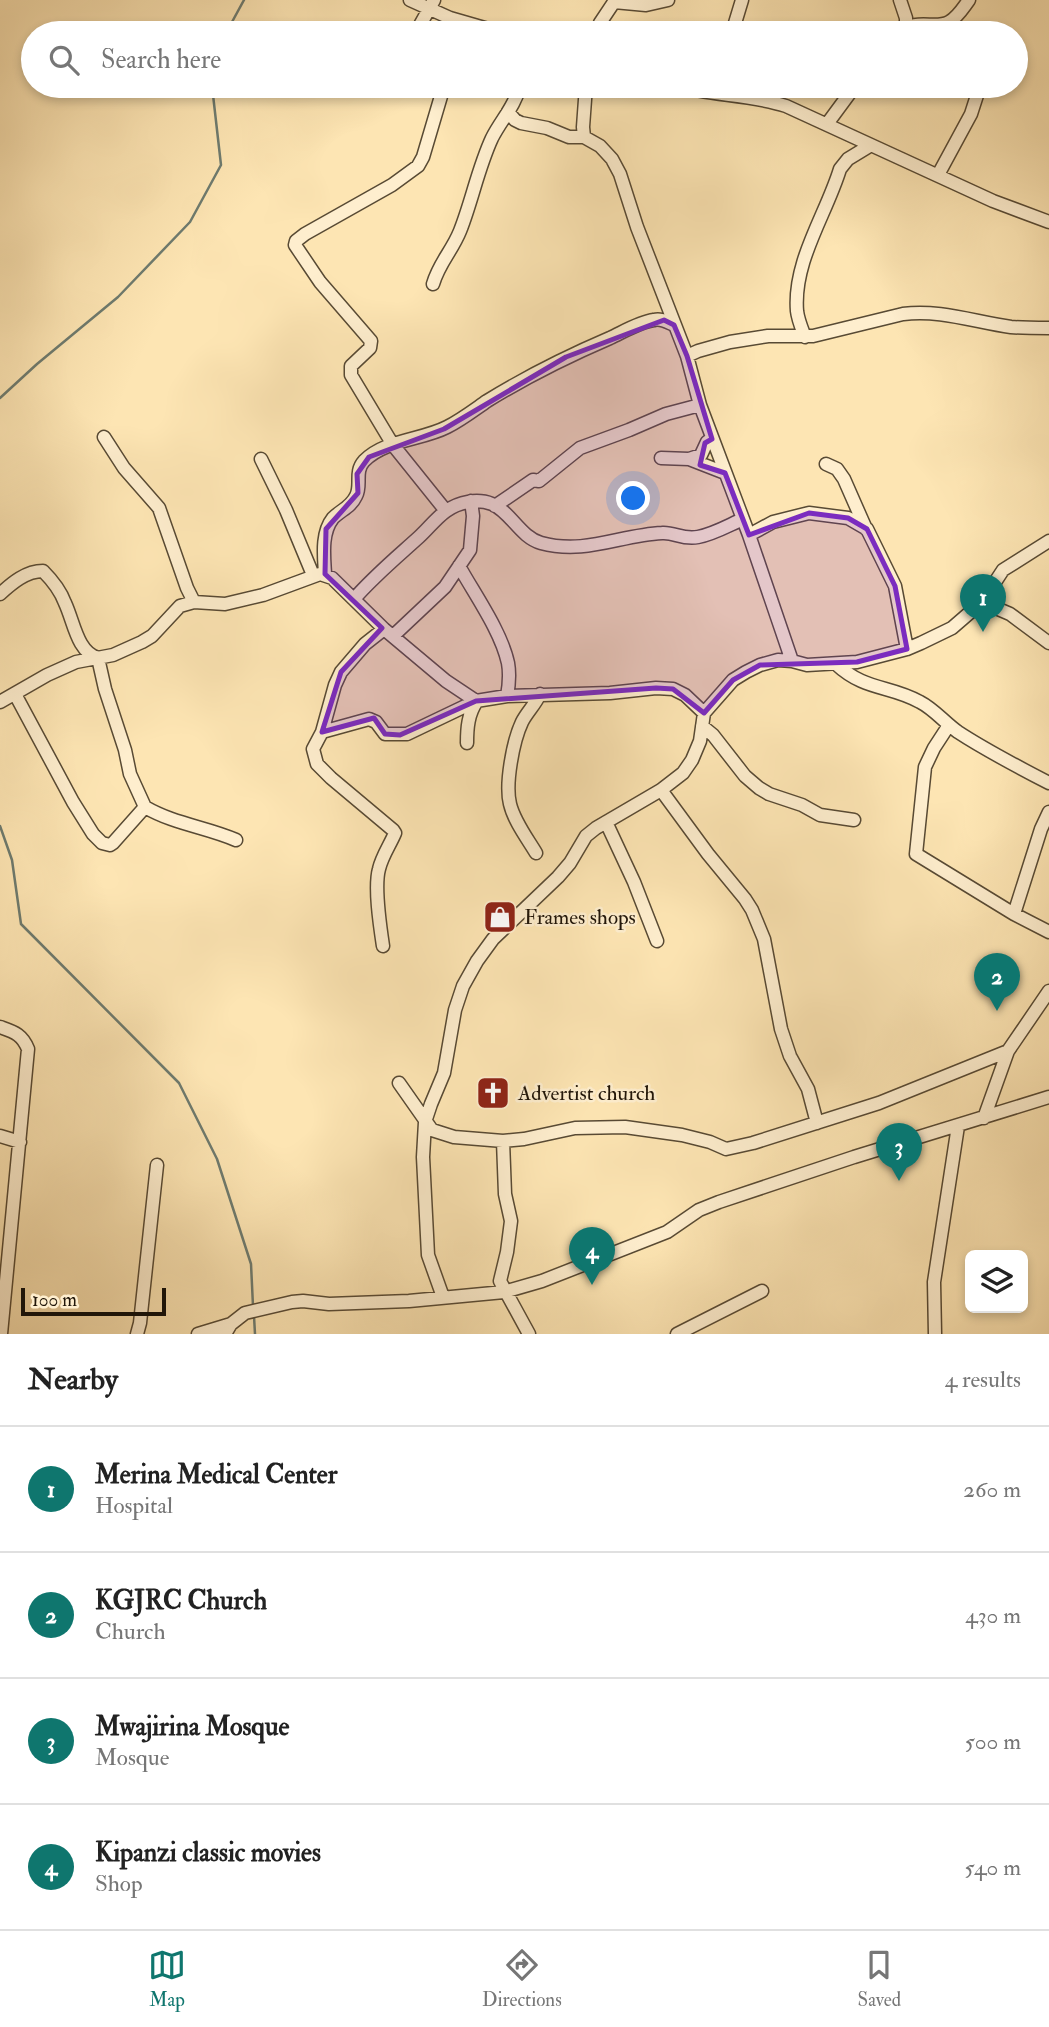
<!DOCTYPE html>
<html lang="en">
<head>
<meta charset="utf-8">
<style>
	:root { --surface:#fff; --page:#f6f6f6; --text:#222; --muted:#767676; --line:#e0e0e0; --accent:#0f766e }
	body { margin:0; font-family:"IM FELL Double Pica",serif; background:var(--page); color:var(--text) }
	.controls { position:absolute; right:21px; bottom:21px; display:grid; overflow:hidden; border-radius:10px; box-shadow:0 4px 10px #0003 }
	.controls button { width:63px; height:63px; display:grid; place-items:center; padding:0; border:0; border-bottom:2px solid var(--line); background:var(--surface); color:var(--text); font:35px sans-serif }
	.scale { position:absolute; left:21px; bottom:18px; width:145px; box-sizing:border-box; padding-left:7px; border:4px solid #211609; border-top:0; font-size:19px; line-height:24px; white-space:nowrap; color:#211609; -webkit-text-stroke:5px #feeece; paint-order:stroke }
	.you { position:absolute; left:634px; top:499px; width:24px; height:24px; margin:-18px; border:5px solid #fff; border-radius:50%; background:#1a73e8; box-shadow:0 0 0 10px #1a73e833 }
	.badge { display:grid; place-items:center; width:46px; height:46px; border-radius:50%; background:var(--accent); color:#fff; font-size:23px; font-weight:700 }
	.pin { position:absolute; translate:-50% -58px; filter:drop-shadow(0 2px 4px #0008) }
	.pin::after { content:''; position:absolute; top:37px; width:24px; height:21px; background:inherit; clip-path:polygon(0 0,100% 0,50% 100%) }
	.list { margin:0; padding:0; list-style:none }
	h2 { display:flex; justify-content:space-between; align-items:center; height:91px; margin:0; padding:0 28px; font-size:30px }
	h2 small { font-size:23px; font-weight:400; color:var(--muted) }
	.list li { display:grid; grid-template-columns:46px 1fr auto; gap:21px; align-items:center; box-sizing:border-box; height:126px; padding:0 28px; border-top:2px solid var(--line) }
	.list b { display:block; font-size:26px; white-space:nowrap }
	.list p { margin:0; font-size:23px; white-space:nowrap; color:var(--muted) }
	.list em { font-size:23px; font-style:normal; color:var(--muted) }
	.icon { flex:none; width:38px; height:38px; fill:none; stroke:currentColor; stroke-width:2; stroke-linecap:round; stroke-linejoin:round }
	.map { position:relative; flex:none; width:1049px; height:1334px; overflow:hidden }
	.search { position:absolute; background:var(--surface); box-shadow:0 4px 10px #0003; left:21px; right:21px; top:21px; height:77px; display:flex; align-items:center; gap:18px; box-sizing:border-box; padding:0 24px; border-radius:38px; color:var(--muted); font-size:26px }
	.sheet { height:595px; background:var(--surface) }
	nav { display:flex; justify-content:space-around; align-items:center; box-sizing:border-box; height:98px; border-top:2px solid var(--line); background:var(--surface); font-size:19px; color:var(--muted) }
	nav a { display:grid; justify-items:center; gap:4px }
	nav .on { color:var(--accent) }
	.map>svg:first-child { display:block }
</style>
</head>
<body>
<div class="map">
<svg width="1049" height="1334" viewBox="0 0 1049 1334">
	<rect width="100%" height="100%" fill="#fde5b3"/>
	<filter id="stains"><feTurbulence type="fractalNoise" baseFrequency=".00286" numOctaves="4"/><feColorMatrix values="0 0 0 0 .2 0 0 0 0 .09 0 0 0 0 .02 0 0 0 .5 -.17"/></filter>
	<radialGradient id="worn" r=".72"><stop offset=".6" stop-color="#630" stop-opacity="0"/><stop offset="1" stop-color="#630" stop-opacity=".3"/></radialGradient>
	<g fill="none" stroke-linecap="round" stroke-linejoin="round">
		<path stroke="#6e7b6f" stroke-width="2.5" d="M 226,33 L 244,0
			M 0,398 L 37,364 L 118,297 L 190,222 L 221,165 L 212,86
			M 0,826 L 12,860 L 21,924 L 179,1083 L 217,1159 L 251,1264 L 253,1306
			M 254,1316 L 255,1334"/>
		<defs>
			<path id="street" d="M 410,0 L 450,18 L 502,33
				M 900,0 L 906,18 L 906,27
				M 419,27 L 434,0
				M 597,33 L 600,23 L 614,2 L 646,5 L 668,0
				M 732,33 L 742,0
				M 900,33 C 916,17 935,30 949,22 C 958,17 963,8 969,0
				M 444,86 L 423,157 L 418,166 L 392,185 L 305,234 L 296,241 L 295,245 L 320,282 L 371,341 L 370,348 L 351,366 L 351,375 L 393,445 L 446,511
				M 677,86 C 713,96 750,94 786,106 L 993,201 L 1049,222
				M 508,112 L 515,120 L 521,123 L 547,128 L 569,137 L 584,137 L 600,146 L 612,159 L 620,174 L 637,227 L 687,356 L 700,405 L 749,535 L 792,661
				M 827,124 L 855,86
				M 584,137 L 583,127 L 586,86
				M 938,175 L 971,114 L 980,86
				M 433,284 C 439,263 452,251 460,231 C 472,201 478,168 492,138 C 501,120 515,106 520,86
				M 805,337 C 802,329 798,320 797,311 C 793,261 826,215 840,169 L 848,159 L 871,145
				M 687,356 L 698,351 L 730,342 L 768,336 L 813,336 L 903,314 C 939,309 975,322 1011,327 C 1023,328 1036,328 1049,328
				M 104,437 L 124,468 L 159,508 L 187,588 L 194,602
				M 661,458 L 689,459 L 725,473
				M 261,459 L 286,510 L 313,575
				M 689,459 L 701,455 L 707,442 L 712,439
				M 826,464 L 837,469 L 844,479 L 866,529
				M 495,506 L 533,480 L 539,481 L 580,448 L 629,430 L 666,414 L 700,405
				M 749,535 L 773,522 L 809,513 L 848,518 L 867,529 L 895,586 L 907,649
				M 459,566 C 475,595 501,631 508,663 C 510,674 509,685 507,696
				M 325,574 C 324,556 321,533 333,518 C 341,510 351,507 356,496 C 362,485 354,472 364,461 C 384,440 422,440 447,427 C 461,420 474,410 487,401 C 526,377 568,356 610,338 C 623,332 639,322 654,320 C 661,318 667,322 674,325
				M 0,594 C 12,583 26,571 43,571 C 51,579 61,592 65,603 C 74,622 77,652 98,658 L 105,689 L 125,750 L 130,774 L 145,807 C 174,824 206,827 236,840
				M 354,599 C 374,576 397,557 419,537 C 428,529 436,518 446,511 C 459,502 477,498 492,504 C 511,512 520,537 541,543 C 585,555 620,535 662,533 C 675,532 682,540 698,537 C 714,534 729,525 743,519
				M 982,602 L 1010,614 L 1049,643
				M 393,636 L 445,587 L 470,550 L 473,516 L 471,501
				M 836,664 C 865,691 890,685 920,702 C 934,709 945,723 958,732 C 987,751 1018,767 1049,783
				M 15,694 L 73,802 L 93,834 L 102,843 L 110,845 L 113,843 L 145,807
				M 0,702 L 47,675 L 76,662 L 113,655 L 142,642 L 152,636 L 180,606 L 194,602 L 225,604 L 263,595 L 320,574 L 332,578 L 384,629 L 446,681 L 476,701 L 507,696 L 610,693 L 656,688 L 673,689 L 685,695 L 704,713
				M 949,725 L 934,748 L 925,767 L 916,854 L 1014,914 L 1049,932
				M 702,726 L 713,735 L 745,776 L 759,788 L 769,794 L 802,805 L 820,815 L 854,820
				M 322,732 L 369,719 L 376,722 L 385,734 L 407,734 L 476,701
				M 467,743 C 467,728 468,714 477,701
				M 661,790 L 708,854 L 745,899 L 752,910 L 764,939 L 781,1029 L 790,1056 L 808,1089 L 817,1123
				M 606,822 L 634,882 L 657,941
				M 536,853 C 527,838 514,821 510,804 C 505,784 513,741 522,722 C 527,712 535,705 540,694
				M 1014,914 L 1041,829 L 1049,812
				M 383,946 C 380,926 374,887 379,869 C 382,856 390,845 395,833 L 393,830 L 331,778 L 317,764 L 313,749 L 322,732 L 335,685 L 341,672 L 365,644 L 384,629
				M 0,1027 C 14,1032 22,1034 28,1049 L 1,1334
				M 399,1083 L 432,1130 L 454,1137 L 503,1141 L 524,1139 L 575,1128 L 625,1127 L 682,1135 L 710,1142 L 726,1149 L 753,1143 L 879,1103 L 1008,1051
				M 984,1118 L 1008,1051 L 1049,991
				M 0,1136 L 20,1142
				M 503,1141 L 505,1194 L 511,1221 L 507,1252 L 500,1281 L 529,1334
				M 443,1297 L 428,1255 L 423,1157 L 425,1122 L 431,1104 L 444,1073 L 455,1010 L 463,986 L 477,961 L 493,939 L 558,877 L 570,863 L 586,836 L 596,828 L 661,790 L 683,773 L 692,760 L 700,741 L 704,713 L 733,680 L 746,672 L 760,665 L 778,660 L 792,661 L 807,665 L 857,662 L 907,649 L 921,643 L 952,628 L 982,602 L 1003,570 L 1049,541
				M 137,1334 L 140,1323 L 157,1165
				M 198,1334 L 231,1324
				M 225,1334 L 231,1324 L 245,1313 L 292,1302 L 303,1301 L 329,1304 L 409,1301 L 504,1292 L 542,1281 L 667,1232 L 699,1210 L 719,1202 L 854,1157 L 1049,1097
				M 677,1334 L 762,1291
				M 935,1334 L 934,1282 L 958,1126"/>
		</defs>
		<use href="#street" stroke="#584a34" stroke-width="15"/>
		<use href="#street" stroke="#feeece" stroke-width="12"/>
	</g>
	<path fill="#7b2cbf" fill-opacity="0.2" stroke="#7b2cbf" stroke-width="5" stroke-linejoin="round" d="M 664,320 L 674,325 L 687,356 L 712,439 L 705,443 L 700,465 L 725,473 L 749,535 L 809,513 L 848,518 L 867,529 L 895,586 L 907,649 L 857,662 L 760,665 L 733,680 L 704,713 L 673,689 L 656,688 L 476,701 L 400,735 L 385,734 L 374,718 L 322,732 L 341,672 L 382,628 L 325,574 L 326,529 L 358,493 L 357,474 L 369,457 L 444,429 L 566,357 Z"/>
	<defs>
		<symbol id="shop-square" viewBox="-11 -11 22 22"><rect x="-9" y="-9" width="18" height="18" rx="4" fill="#8f2418" stroke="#feeece"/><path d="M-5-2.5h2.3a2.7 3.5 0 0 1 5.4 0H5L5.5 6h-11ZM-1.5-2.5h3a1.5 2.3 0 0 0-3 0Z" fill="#fff"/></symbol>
		<symbol id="church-square" viewBox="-11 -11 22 22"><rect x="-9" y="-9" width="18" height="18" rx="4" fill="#8f2418" stroke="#feeece"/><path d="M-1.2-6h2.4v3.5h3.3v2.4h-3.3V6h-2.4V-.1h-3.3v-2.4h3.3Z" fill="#fff"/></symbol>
	</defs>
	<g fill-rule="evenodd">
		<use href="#shop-square" x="481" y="898" width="38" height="38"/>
		<use href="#church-square" x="474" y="1074" width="38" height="38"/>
	</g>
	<g text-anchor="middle" stroke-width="5" stroke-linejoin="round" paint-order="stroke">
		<g font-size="21" fill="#211609" stroke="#feeece" text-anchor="start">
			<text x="524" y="924">Frames shops</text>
			<text x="518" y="1100">Advertist church</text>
		</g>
	</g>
	<rect width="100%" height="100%" filter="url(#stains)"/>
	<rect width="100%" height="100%" fill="url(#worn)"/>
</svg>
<div class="controls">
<button><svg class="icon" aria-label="layers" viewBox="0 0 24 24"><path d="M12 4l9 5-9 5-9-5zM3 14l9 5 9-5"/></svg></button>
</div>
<div class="scale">100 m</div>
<div class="you"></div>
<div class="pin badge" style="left:983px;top:632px">1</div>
<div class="pin badge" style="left:997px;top:1011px">2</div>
<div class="pin badge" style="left:899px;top:1181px">3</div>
<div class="pin badge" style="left:592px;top:1285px">4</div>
<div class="search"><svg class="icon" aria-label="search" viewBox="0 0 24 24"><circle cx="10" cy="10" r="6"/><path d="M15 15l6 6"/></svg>Search here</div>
</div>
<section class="sheet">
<h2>Nearby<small>4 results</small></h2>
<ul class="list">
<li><span class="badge">1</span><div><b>Merina Medical Center</b><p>Hospital</p></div><em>260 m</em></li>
<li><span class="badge">2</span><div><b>KGJRC Church</b><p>Church</p></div><em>430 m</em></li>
<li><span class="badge">3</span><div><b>Mwajirina Mosque</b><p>Mosque</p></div><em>500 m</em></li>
<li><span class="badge">4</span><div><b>Kipanzi classic movies</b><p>Shop</p></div><em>540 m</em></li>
</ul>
</section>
<nav>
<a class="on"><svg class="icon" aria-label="map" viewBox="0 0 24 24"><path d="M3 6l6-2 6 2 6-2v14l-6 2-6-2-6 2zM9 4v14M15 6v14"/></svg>Map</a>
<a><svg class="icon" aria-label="directions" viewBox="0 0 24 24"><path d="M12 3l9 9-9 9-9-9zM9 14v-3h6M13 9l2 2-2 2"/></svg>Directions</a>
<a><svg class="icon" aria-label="saved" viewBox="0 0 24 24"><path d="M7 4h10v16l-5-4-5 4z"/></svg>Saved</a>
</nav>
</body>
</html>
